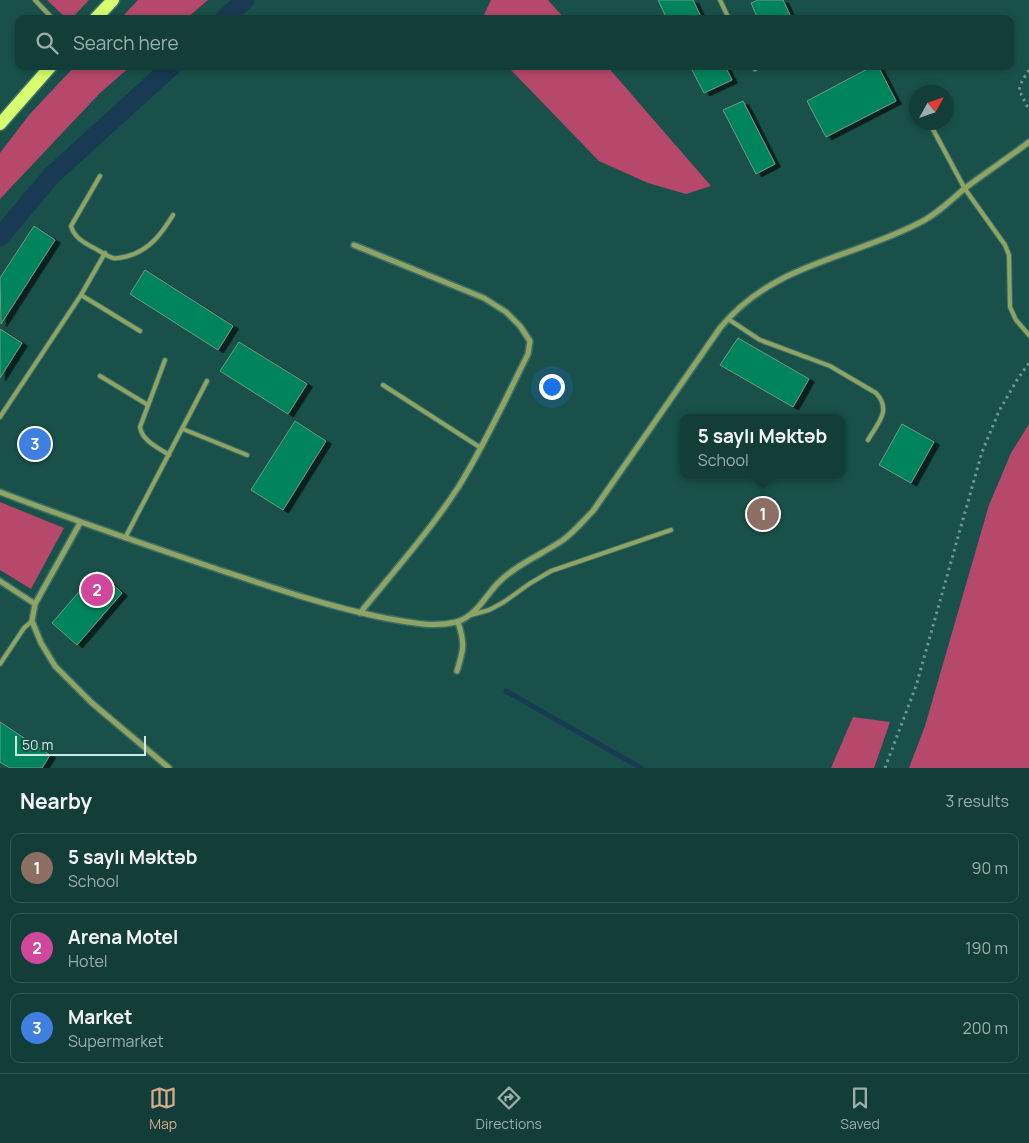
<!DOCTYPE html>
<html lang="en">
<head>
<meta charset="utf-8">
<style>
	:root { --surface:#133d38; --page:#1c4440; --text:#f1f3f6; --muted:#9daeae; --line:#325653; --accent:#d6ab8b }
	body { margin:0; font-family:Manrope,sans-serif; background:var(--page); color:var(--text) }
	.compass { position:absolute; left:909px; top:85px; width:45px; height:45px; border-radius:50%; background:var(--surface); box-shadow:0 2px 8px #0003; rotate:50deg }
	.scale { position:absolute; left:15px; bottom:12px; width:131px; box-sizing:border-box; padding-left:5px; border:2px solid #cde9e3; border-top:0; font-size:14px; line-height:18px; white-space:nowrap; color:#cde9e3; -webkit-text-stroke:4px #19514a; paint-order:stroke }
	.you { position:absolute; left:551px; top:386px; width:18px; height:18px; margin:-12px; border:4px solid #fff; border-radius:50%; background:#1a73e8; box-shadow:0 0 0 8px #1a73e833 }
	.badge { display:grid; place-items:center; width:32px; height:32px; border-radius:50%; background:var(--accent); color:#fff; font-size:16px; font-weight:700 }
	.pin { position:absolute; translate:-50% -50%; border:2px solid #fff; box-shadow:0 1px 5px #0006 }
	.popup { position:absolute; left:680px; top:414px; width:165px; height:65px; box-sizing:border-box; display:grid; place-content:center; border-radius:10px; background:var(--surface); filter:drop-shadow(0 1px 4px #0005); font-size:16px; white-space:nowrap; color:var(--muted) }
	.popup b { font-size:19px; color:var(--text) }
	.popup::after { content:''; position:absolute; left:50%; top:100%; margin-left:-10px; border:10px solid transparent; border-top-color:var(--surface) }
	.list { margin:0; padding:0; list-style:none }
	h2 { display:flex; justify-content:space-between; align-items:center; height:65px; margin:0; padding:0 20px; font-size:21px }
	h2 small { font-size:16px; font-weight:400; color:var(--muted) }
	.list li { display:grid; grid-template-columns:32px 1fr auto; gap:15px; align-items:center; box-sizing:border-box; height:70px; margin:0 10px 10px; padding:0 10px; border:1px solid var(--line); border-radius:10px }
	.list b { display:block; font-size:19px; white-space:nowrap }
	.list p { margin:0; font-size:16px; white-space:nowrap; color:var(--muted) }
	.list em { font-size:16px; font-style:normal; color:var(--muted) }
	.icon { flex:none; width:28px; height:28px; fill:none; stroke:currentColor; stroke-width:2; stroke-linecap:round; stroke-linejoin:round }
	.map { position:relative; flex:none; width:1029px; height:768px; overflow:hidden }
	.search { position:absolute; background:var(--surface); box-shadow:0 2px 8px #0003; left:15px; right:15px; top:15px; height:55px; display:flex; align-items:center; gap:12px; box-sizing:border-box; padding:0 18px; border-radius:10px; color:var(--muted); font-size:19px }
	.sheet { height:305px; background:var(--surface) }
	nav { display:flex; justify-content:space-around; align-items:center; box-sizing:border-box; height:70px; border-top:1px solid var(--line); background:var(--surface); font-size:14px; color:var(--muted) }
	nav a { display:grid; justify-items:center; gap:2px }
	nav .on { color:var(--accent) }
	.map>svg:first-child { display:block }
</style>
</head>
<body>
<div class="map">
<svg width="1029" height="768" viewBox="0 0 1029 768">
	<defs>
		<filter id="shadow"><feDropShadow dx="5.5" dy="3" stdDeviation="0" flood-color="#0009"/></filter>
	</defs>
	<rect width="100%" height="100%" fill="#19514a"/>
	<path fill="#b5486b" d="M 47,0 L 89,0 L 71,19 L 67,19 Z
		M 138,0 L 208,0 L 186,19 L 120,19 Z
		M 491,0 L 548,0 L 565,19 L 482,19 Z
		M 75,66 L 131,66 L 100,93 L 0,199 L 0,153 L 29,115 Z
		M 507,66 L 607,66 L 711,186 L 686,194 L 648,183 L 599,161 Z
		M 1029,424 L 1029,768 L 909,768 L 925,726 L 989,505 L 1011,453 Z
		M 0,502 L 64,528 L 31,589 L 0,570 Z
		M 853,717 L 890,722 L 874,768 L 831,768 Z"/>
	<g fill="none" stroke-linecap="round" stroke-linejoin="round">
		<path stroke="#183a52" stroke-width="5" d="M 506,691 L 641,768"/>
		<path stroke="#183a52" stroke-width="19" d="M 224,19 L 245,0
			M 0,237 L 51,176 L 172,66"/>
	</g>
	<path fill="#00845b" stroke="#6e9b85" filter="url(#shadow)" d="M 658,0 L 693,0 L 702,19 L 667,19 Z
		M 758,0 L 783,0 L 792,19 L 758,19 L 751,3 Z
		M 690,66 L 725,66 L 732,80 L 704,93 Z
		M 873,66 L 878,66 L 896,101 L 826,137 L 807,101 Z
		M 743,101 L 775,164 L 756,174 L 723,110 Z
		M 34,226 L 55,240 L 1,324 L 0,278 Z
		M 145,270 L 233,326 L 218,350 L 130,294 Z
		M 0,329 L 22,343 L 0,378 Z
		M 738,338 L 809,379 L 793,407 L 720,365 Z
		M 239,342 L 307,384 L 288,414 L 220,371 Z
		M 295,421 L 326,441 L 283,510 L 251,490 Z
		M 902,424 L 934,442 L 911,483 L 879,465 Z
		M 97,571 L 122,593 L 77,645 L 52,623 Z
		M 0,722 L 50,755 L 42,768 L 10,768 L 0,762 Z"/>
	<g fill="none" stroke-linecap="round" stroke-linejoin="round">
		<defs>
			<path id="service" d="M 35,0 L 53,19
				M 720,0 L 729,19
				M 754,66 L 755,69
				M 929,122 L 965,189 L 1005,245 L 1009,255 L 1010,307 L 1016,320 L 1029,335
				M 100,176 L 71,226 C 74,237 83,242 92,247 C 99,250 106,256 113,258 C 118,259 124,257 128,256 C 150,250 162,233 173,215
				M 81,295 L 140,331
				M 728,319 L 760,340 L 830,366 L 876,393 C 892,410 878,423 868,440
				M 165,360 L 140,427 C 142,441 159,448 169,455
				M 100,376 L 148,405
				M 383,385 L 481,448
				M 0,417 L 81,295 L 105,253
				M 183,429 L 247,455
				M 125,538 L 207,381
				M 471,615 L 489,610 L 504,602 L 529,584 L 551,571 L 671,530
				M 0,664 L 24,628 L 32,621"/>
			<path id="minor" d="M 354,245 L 484,298 L 506,312 L 520,326 L 530,341 L 528,354 C 506,398 485,444 459,486 C 430,531 394,571 360,613
				M 0,492 C 70,519 140,543 211,567 C 268,586 325,606 385,618 C 408,622 433,628 456,622 C 475,617 485,597 497,584 C 515,565 541,555 563,540 C 574,532 583,521 593,511 L 720,328 C 773,263 850,259 919,223 C 936,215 950,201 964,189 C 985,173 1008,158 1029,142
				M 80,523 L 35,604 L 32,621 L 41,643 L 55,666 L 92,703 L 169,768
				M 0,581 L 35,604
				M 457,671 C 464,648 465,644 458,622"/>
			<path id="primary" d="M 95,19 L 113,0
				M 0,124 L 51,66"/>
		</defs>
		<use href="#service" stroke="#3d6f69" stroke-width="6"/>
		<use href="#minor" stroke="#3d6f69" stroke-width="8"/>
		<use href="#primary" stroke="#3d6f69" stroke-width="15"/>
		<path stroke="#6b9690" stroke-width="3" stroke-dasharray="2.5 4" stroke-linecap="butt" d="M 1029,70 L 1022,81 L 1019,90 L 1029,110
			M 885,768 L 916,686 L 982,452 L 999,411 L 1017,380 L 1029,363"/>
		<use href="#service" stroke="#8fa462" stroke-width="4"/>
		<use href="#minor" stroke="#8fa462" stroke-width="5"/>
		<use href="#primary" stroke="#d6fe6e" stroke-width="12"/>
	</g>
</svg>
<svg class="compass" viewBox="-18 -18 36 36"><path d="M0-13l5 13h-10z" fill="#e53935"/><path d="M0 13l5-13h-10z" fill="#9daeae"/></svg>
<div class="scale">50 m</div>
<div class="you"></div>
<div class="pin badge" style="left:763px;top:514px;background:#8d6e63">1</div>
<div class="popup"><b>5 saylı Məktəb</b>School</div>
<div class="pin badge" style="left:97px;top:590px;background:#d1479c">2</div>
<div class="pin badge" style="left:35px;top:444px;background:#3f7fe0">3</div>
<div class="search"><svg class="icon" aria-label="search" viewBox="0 0 24 24"><circle cx="10" cy="10" r="6"/><path d="M15 15l6 6"/></svg>Search here</div>
</div>
<section class="sheet">
<h2>Nearby<small>3 results</small></h2>
<ul class="list">
<li><span class="badge" style="background:#8d6e63">1</span><div><b>5 saylı Məktəb</b><p>School</p></div><em>90 m</em></li>
<li><span class="badge" style="background:#d1479c">2</span><div><b>Arena Motel</b><p>Hotel</p></div><em>190 m</em></li>
<li><span class="badge" style="background:#3f7fe0">3</span><div><b>Market</b><p>Supermarket</p></div><em>200 m</em></li>
</ul>
</section>
<nav>
<a class="on"><svg class="icon" aria-label="map" viewBox="0 0 24 24"><path d="M3 6l6-2 6 2 6-2v14l-6 2-6-2-6 2zM9 4v14M15 6v14"/></svg>Map</a>
<a><svg class="icon" aria-label="directions" viewBox="0 0 24 24"><path d="M12 3l9 9-9 9-9-9zM9 14v-3h6M13 9l2 2-2 2"/></svg>Directions</a>
<a><svg class="icon" aria-label="saved" viewBox="0 0 24 24"><path d="M7 4h10v16l-5-4-5 4z"/></svg>Saved</a>
</nav>
</body>
</html>
